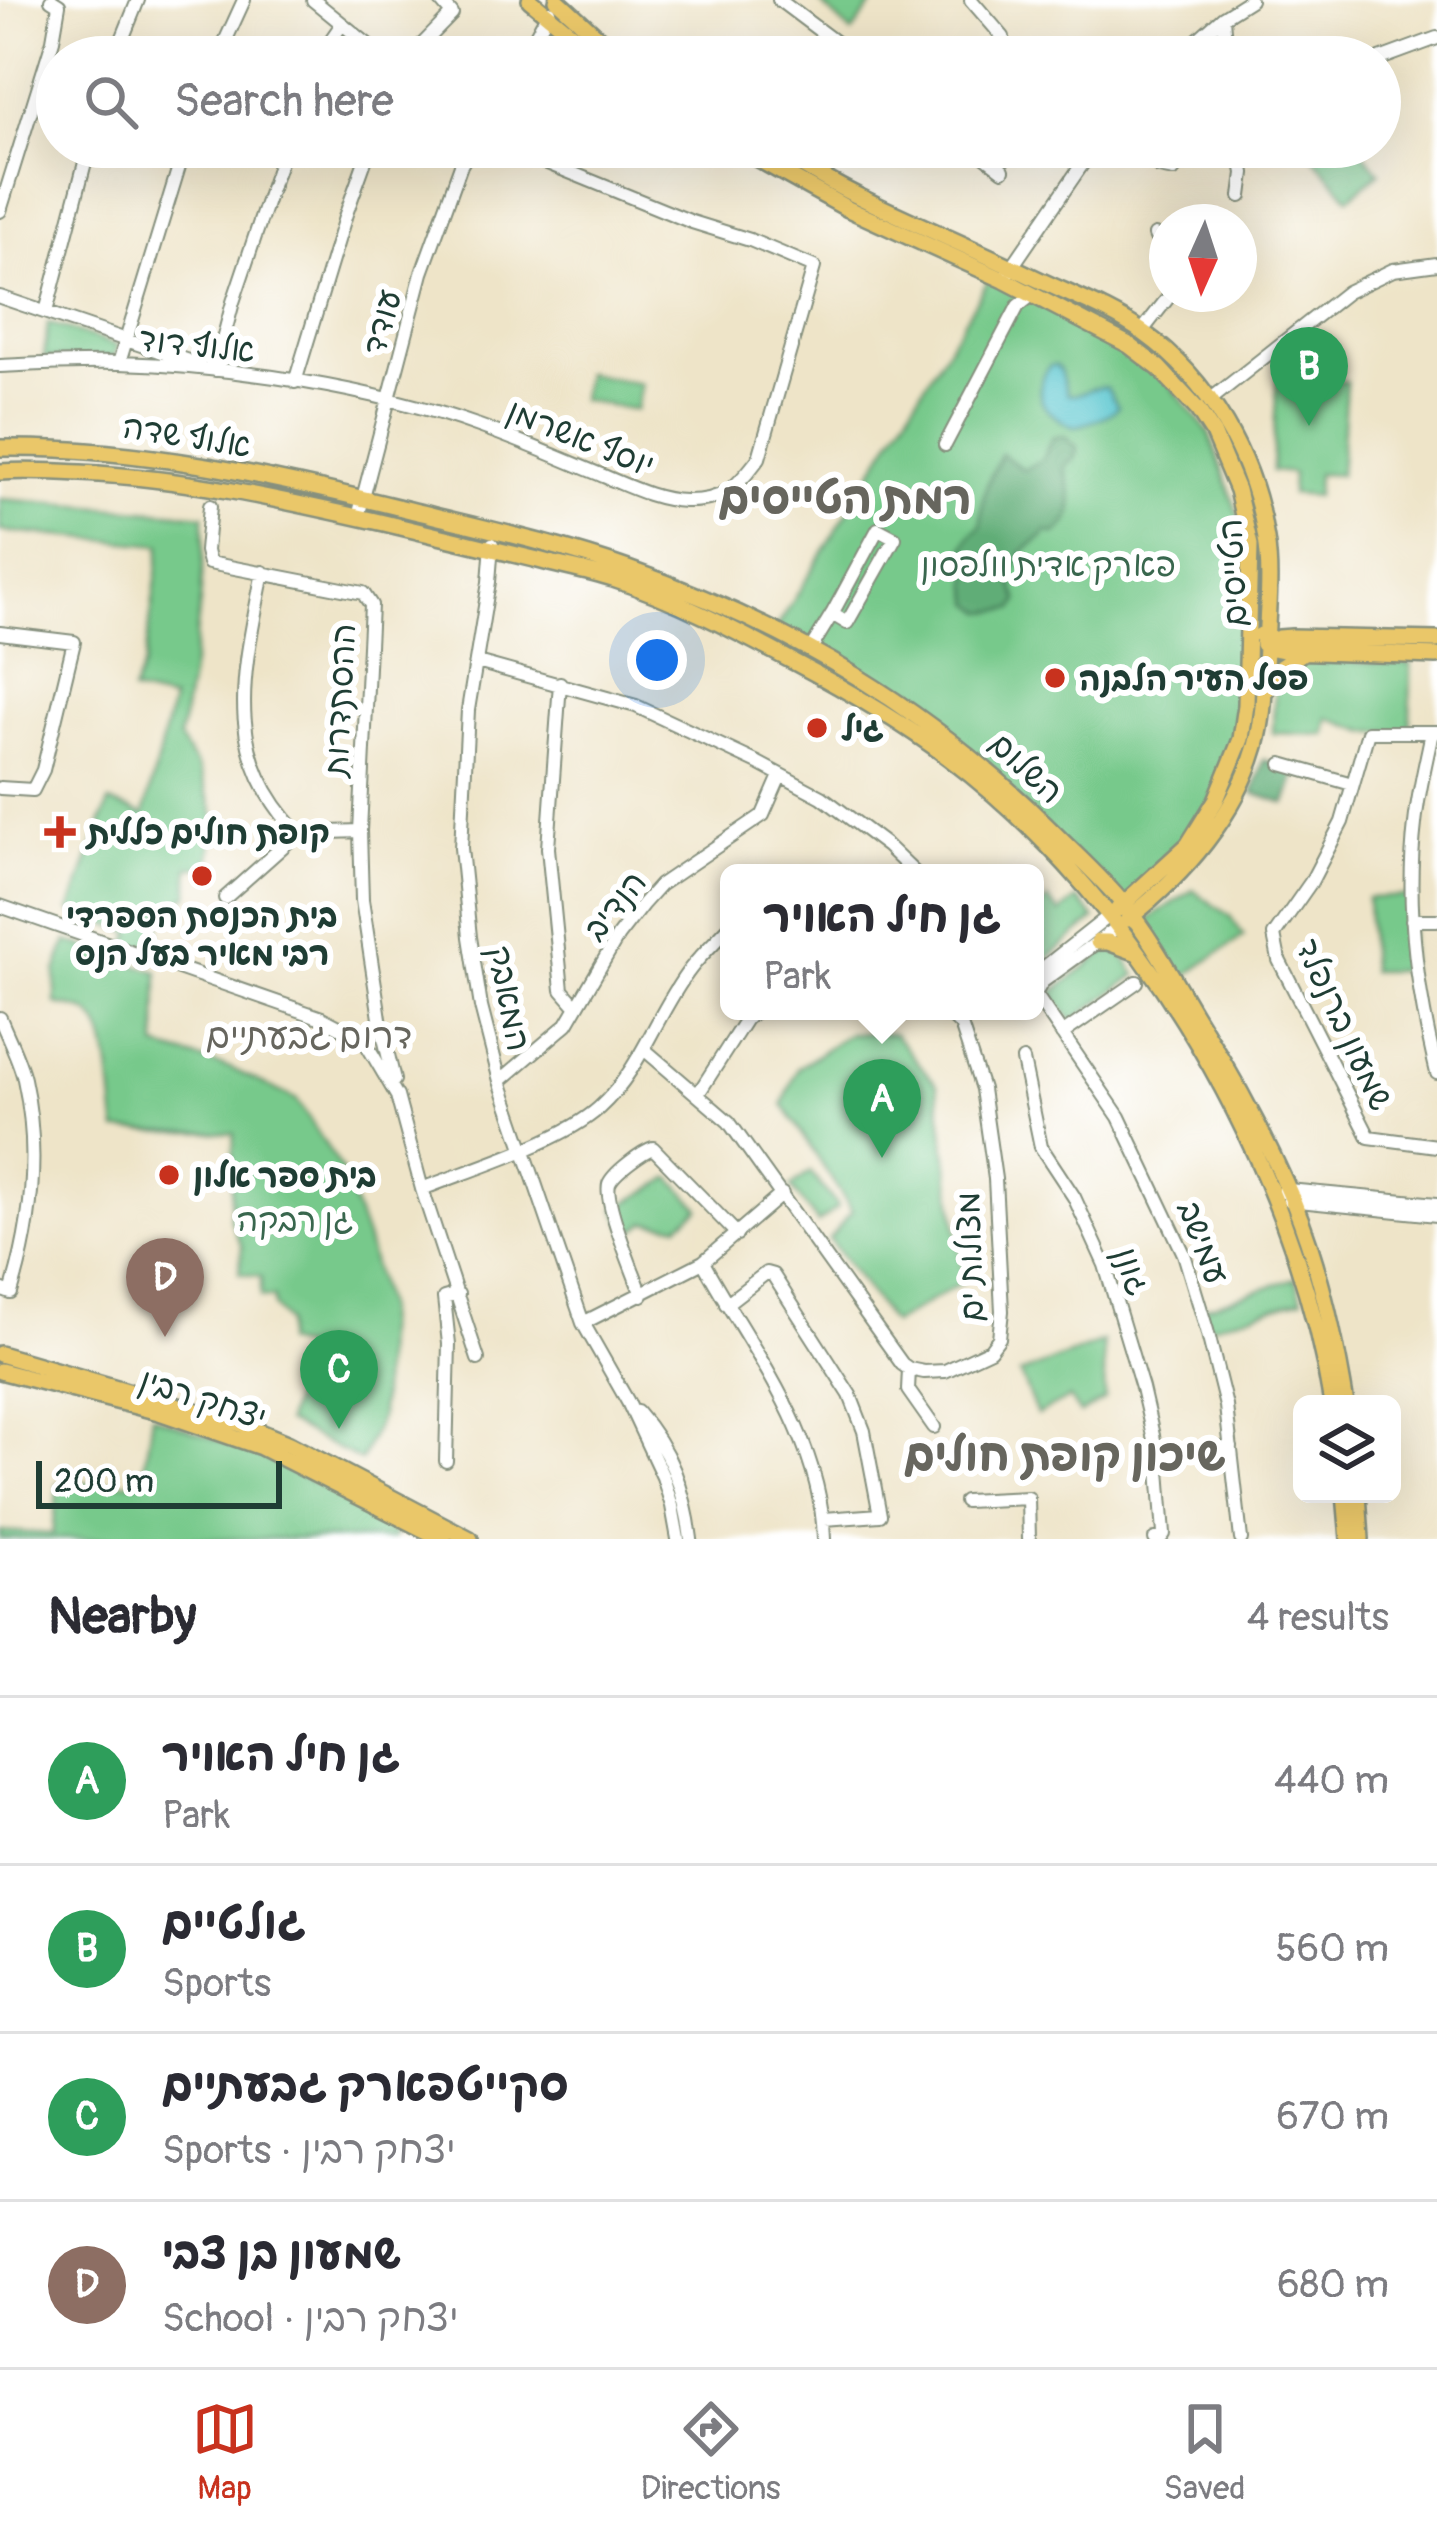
<!DOCTYPE html>
<html lang="en">
<head>
<meta charset="utf-8">
<style>
	:root { --surface:#fff; --page:#f7f7f7; --text:#2b2b33; --muted:#7c7c81; --line:#e1e1e2; --accent:#c8321e }
	body { margin:0; font-family:Pangolin,"Playpen Sans Hebrew",sans-serif; background:var(--page); color:var(--text) }
	.controls { position:absolute; right:36px; bottom:36px; display:grid; overflow:hidden; border-radius:18px; box-shadow:0 12px 48px #0002 }
	.controls button { width:108px; height:108px; display:grid; place-items:center; padding:0; border:0; border-bottom:3px solid var(--line); background:var(--surface); color:var(--text); font:60px sans-serif }
	.compass { position:absolute; left:1149px; top:204px; width:108px; height:108px; border-radius:50%; background:var(--surface); box-shadow:0 12px 48px #0002; rotate:183deg }
	.scale { position:absolute; left:36px; bottom:30px; width:246px; box-sizing:border-box; padding-left:12px; border:6px solid #1f3d34; border-top:0; font-size:33px; line-height:42px; white-space:nowrap; color:#1f3d34; -webkit-text-stroke:9px #fff; paint-order:stroke }
	.you { position:absolute; left:657px; top:660px; width:42px; height:42px; margin:-30px; border:9px solid #fff; border-radius:50%; background:#1a73e8; box-shadow:0 0 0 18px #1a73e833 }
	.badge { display:grid; place-items:center; width:78px; height:78px; border-radius:50%; background:var(--accent); color:#fff; font-size:39px; font-weight:700 }
	.pin { position:absolute; translate:-50% -99px; filter:drop-shadow(0 3px 6px #0008) }
	.pin::after { content:''; position:absolute; top:63px; width:42px; height:36px; background:inherit; clip-path:polygon(0 0,100% 0,50% 100%) }
	.popup { position:absolute; left:720px; top:864px; width:324px; height:156px; box-sizing:border-box; display:grid; place-content:center; border-radius:18px; background:var(--surface); filter:drop-shadow(0 3px 9px #0005); font-size:39px; white-space:nowrap; color:var(--muted) }
	.popup b { font-size:45px; color:var(--text) }
	.popup::after { content:''; position:absolute; left:50%; top:100%; margin-left:-24px; border:24px solid transparent; border-top-color:var(--surface) }
	.list { margin:0; padding:0; list-style:none }
	h2 { display:flex; justify-content:space-between; align-items:center; height:156px; margin:0; padding:0 48px; font-size:51px }
	h2 small { font-size:39px; font-weight:400; color:var(--muted) }
	.list li { display:grid; grid-template-columns:78px 1fr auto; gap:36px; align-items:center; box-sizing:border-box; height:168px; padding:0 48px; border-top:3px solid var(--line) }
	.list b { display:block; font-size:45px; white-space:nowrap }
	.list p { margin:0; font-size:39px; white-space:nowrap; color:var(--muted) }
	.list em { font-size:39px; font-style:normal; color:var(--muted) }
	.icon { flex:none; width:66px; height:66px; fill:none; stroke:currentColor; stroke-width:2; stroke-linecap:round; stroke-linejoin:round }
	.map { position:relative; flex:none; width:1437px; height:1539px; overflow:hidden }
	.search { position:absolute; background:var(--surface); box-shadow:0 12px 48px #0002; left:36px; right:36px; top:36px; height:132px; display:flex; align-items:center; gap:30px; box-sizing:border-box; padding:0 42px; border-radius:66px; color:var(--muted); font-size:45px }
	.sheet { height:828px; background:var(--surface) }
	nav { display:flex; justify-content:space-around; align-items:center; box-sizing:border-box; height:168px; border-top:3px solid var(--line); background:var(--surface); font-size:33px; color:var(--muted) }
	nav a { display:grid; justify-items:center; gap:6px }
	nav .on { color:var(--accent) }
	.map>svg:first-child { display:block }
</style>
</head>
<body>
<div class="map">
<svg width="1437" height="1539" viewBox="0 0 1437 1539">
	<rect width="100%" height="100%" fill="#fff"/>
	<filter id="ink" filterUnits="userSpaceOnUse"><feTurbulence type="fractalNoise" baseFrequency=".00833" numOctaves="2"/><feDisplacementMap in="SourceGraphic" scale="24" xChannelSelector="R" yChannelSelector="G"/><feConvolveMatrix kernelMatrix="1 2 1 2 8 2 1 2 1" color-interpolation-filters="sRGB"/></filter>
	<filter id="wash" filterUnits="userSpaceOnUse"><feTurbulence type="fractalNoise" baseFrequency=".004" numOctaves="4" result="noise"/><feDisplacementMap in="SourceGraphic" scale="48" xChannelSelector="R" yChannelSelector="G"/><feGaussianBlur stdDeviation="2.7" result="paint"/><feColorMatrix in="noise" values="0 0 0 0 0 0 0 0 0 0 0 0 0 0 0 0 0 1.4 0 .05"/><feComposite in="paint" operator="in"/></filter>
	<g filter="url(#wash)">
		<rect width="100%" height="100%" fill="#eee4c8"/>
		<path fill="#77c98b" stroke="#4b8360" stroke-width="3" d="M 817,0 L 876,0 L 852,33 Z
			M 1325,147 L 1358,147 L 1380,172 L 1349,198 L 1314,157 Z
			M 990,278 L 1129,348 L 1166,380 L 1209,433 L 1248,543 L 1239,725 L 1212,800 L 1188,845 L 1124,904 L 958,744 L 775,631 Z
			M 48,323 L 118,346 L 113,358 L 44,358 Z
			M 1300,357 L 1324,358 L 1323,380 L 1346,382 L 1340,475 L 1317,474 L 1316,496 L 1291,494 L 1292,473 L 1272,471 L 1277,378 L 1298,379 Z
			M 585,373 L 641,384 L 636,410 L 580,400 Z
			M 0,499 L 204,515 C 205,591 193,665 179,739 L 199,770 L 215,816 L 210,867 L 189,867 L 189,894 L 163,911 L 155,958 L 124,950 L 132,933 L 70,911 L 109,802 L 144,815 L 172,701 L 132,692 L 144,665 L 161,545 L 0,531 Z
			M 1313,661 L 1411,664 L 1410,732 L 1368,732 L 1328,718 L 1326,735 L 1273,733 L 1275,688 L 1291,666 Z
			M 1193,890 L 1229,915 L 1244,936 L 1183,978 L 1145,922 Z
			M 1413,896 L 1407,971 L 1370,971 L 1367,898 Z
			M 1078,899 L 1095,919 L 1036,968 L 1035,911 L 1048,900 L 1060,913 Z
			M 67,941 L 158,972 L 157,1047 L 230,1068 L 297,1100 L 342,1171 L 366,1238 L 384,1306 L 380,1417 L 361,1461 L 286,1422 L 306,1354 L 301,1348 L 284,1343 L 286,1322 L 274,1307 L 274,1298 L 261,1297 L 261,1277 L 239,1273 L 242,1247 L 230,1219 L 234,1133 L 117,1131 C 111,1101 114,1026 85,1011 C 76,1007 65,1006 56,1004 L 56,972 Z
			M 1113,951 L 1122,953 L 1136,975 L 1072,1021 L 1052,993 L 1104,953 Z
			M 849,1033 L 894,1034 L 937,1085 L 964,1281 L 892,1324 L 829,1239 L 852,1211 L 783,1104 L 798,1068 Z
			M 810,1172 L 838,1207 L 818,1223 L 791,1187 Z
			M 671,1178 L 700,1208 L 679,1225 L 646,1222 L 628,1235 L 616,1209 Z
			M 1296,1278 L 1302,1299 L 1206,1327 L 1201,1308 Z
			M 1103,1342 L 1105,1399 L 1080,1414 L 1069,1398 L 1037,1415 L 1020,1374 Z
			M 152,1415 L 264,1458 L 360,1506 L 395,1535 L 392,1539 L 0,1539 L 0,1531 L 53,1534 L 58,1484 L 142,1482 Z"/>
		<path fill="#61ad77" stroke="#407556" stroke-width="3" d="M 1064,436 L 1077,447 L 1075,458 L 1065,467 C 1070,495 1082,516 1055,534 L 1046,531 L 1044,536 L 1023,551 L 1010,578 L 1019,601 L 1014,609 L 985,612 L 973,603 L 969,583 L 972,570 L 963,559 C 963,545 970,534 981,526 C 982,491 986,486 1001,454 L 1024,470 L 1042,459 L 1052,438 Z
			M 1264,760 L 1297,772 L 1286,804 L 1253,793 Z"/>
		<path fill="#59c6cf" stroke="#3c8282" stroke-width="3" d="M 1055,365 L 1060,370 L 1067,394 C 1081,398 1092,384 1107,388 L 1118,407 C 1109,417 1087,424 1073,427 C 1045,411 1028,400 1049,366 Z"/>
	</g>
	<g filter="url(#ink)">
		<g fill="none" stroke-linecap="round" stroke-linejoin="round">
			<defs>
				<path id="minor" d="M 313,0 L 383,57
					M 779,0 L 855,57
					M 971,0 L 1003,37 L 987,57
					M 1223,17 L 1226,57
					M 115,57 L 138,0
					M 218,57 L 244,0
					M 319,57 L 342,24
					M 410,57 L 452,14 L 440,0
					M 524,57 L 549,11
					M 1178,57 L 1223,17 L 1250,0
					M 1380,59 L 1437,38
					M 973,147 L 1003,170
					M 1143,147 L 1149,152 L 1151,162 L 1159,167 L 1174,170
					M 1239,147 L 1244,173 L 1241,196
					M 0,211 L 53,40 L 59,5 L 51,0
					M 1155,235 L 1167,263
					M 1007,274 L 1094,147
					M 0,297 L 197,364
					M 46,312 L 89,147
					M 1142,331 L 1171,294
					M 119,363 L 185,147
					M 0,366 C 40,364 80,362 119,363 C 230,366 374,388 479,426 C 522,441 564,460 606,477 C 632,488 657,500 685,501 C 724,502 737,487 759,458 L 814,267 L 750,240 L 692,222 L 508,147
					M 215,370 L 233,302 L 285,147
					M 295,382 L 346,214 L 370,147
					M 1210,400 L 1347,292 L 1393,270 L 1437,264
					M 945,445 L 1018,306 L 1032,295
					M 210,506 L 206,551 L 209,563 L 363,593 L 371,605 L 360,831 L 362,900 L 381,1025 L 394,1080
					M 358,517 L 422,273 L 461,165 L 471,147
					M 492,544 L 489,582 L 468,710 L 461,848 L 470,937 L 481,1007 L 500,1081 L 583,1323 L 628,1402 L 663,1477 L 672,1506 L 678,1539
					M 263,572 C 244,671 220,752 298,833 L 360,831
					M 0,633 L 74,642 L 43,770 L 33,790 L 0,788
					M 810,650 L 832,614 L 847,623 L 895,538 L 878,529 L 832,614
					M 477,662 L 636,706 L 758,763 L 822,797 L 887,846 L 915,873
					M 560,683 L 548,848 L 562,990 L 576,1006
					M 1432,732 C 1426,762 1418,793 1415,824 C 1405,907 1417,992 1437,1073
					M 1437,732 L 1368,732 L 1342,822 L 1311,882 L 1274,935 L 1279,960 L 1369,1137 L 1437,1146
					M 1282,764 L 1352,784
					M 225,898 L 298,833
					M 0,906 L 322,1018 L 364,1040 L 397,1096 L 422,1189 L 478,1359
					M 1412,920 L 1437,920
					M 1035,971 L 1042,982 L 1035,994 L 1119,1117 L 1184,1254 L 1207,1330 L 1226,1406 L 1241,1539
					M 1037,973 L 1109,916
					M 1042,982 L 1118,927
					M 0,1018 C 8,1038 19,1058 24,1079 C 40,1151 32,1224 11,1293 L 0,1289
					M 1062,1034 L 1137,982
					M 645,1050 L 729,1122 L 902,1364 L 909,1369 L 924,1372 L 945,1371 L 990,1350 L 999,1338 L 1002,1311 L 995,1179 L 982,1089 L 961,1025 L 946,1011
					M 1023,1060 L 1041,1147 L 1074,1197 L 1105,1265 L 1142,1388 L 1158,1457 L 1164,1534 L 1160,1539 L 1155,1539
					M 500,1081 L 567,1024 L 618,936 L 642,905 L 660,885 L 763,815 L 780,776
					M 698,1094 L 746,1019 L 755,1011
					M 422,1189 C 472,1169 561,1142 599,1108 C 642,1069 656,1013 691,968 C 702,954 716,941 729,927
					M 1283,1192 L 1288,1190 L 1437,1204
					M 1289,1200 L 1437,1215
					M 703,1262 C 751,1350 821,1435 824,1539
					M 642,1295 C 634,1273 604,1203 609,1184 C 613,1173 643,1151 653,1148 L 737,1234
					M 726,1304 L 766,1273 L 773,1275 L 850,1395 L 864,1431 L 880,1515 L 824,1519
					M 583,1323 L 703,1262 L 782,1194
					M 909,1369 L 908,1390 L 934,1427
					M 637,1412 C 670,1449 685,1490 691,1539
					M 1158,1457 L 1231,1447
					M 446,1461 L 449,1344 L 444,1298 L 458,1294
					M 965,1501 L 1028,1498 L 1029,1539"/>
				<path id="major" d="M 530,0 L 599,57
					M 557,0 L 603,42 L 626,57
					M 736,147 L 848,209 L 1004,280 L 1129,345 L 1159,368 L 1198,410 L 1213,433 L 1237,490 L 1250,545 L 1246,705 L 1241,739 L 1216,800 L 1188,845 L 1118,909
					M 771,147 C 800,163 828,182 858,196 C 915,224 973,248 1031,276 C 1068,294 1111,309 1144,333 C 1210,380 1254,459 1266,539 C 1272,574 1267,612 1266,647 C 1264,680 1265,715 1256,746 C 1236,816 1184,875 1128,919
					M 0,448 C 139,446 276,477 410,510 C 483,528 558,544 628,569 C 793,627 932,710 1055,834 C 1078,857 1103,879 1124,905 C 1153,940 1174,981 1197,1019 C 1234,1078 1267,1139 1294,1203 C 1320,1266 1335,1337 1346,1404
					M 0,472 C 27,470 54,472 81,473 C 185,478 283,500 384,523 C 434,535 484,547 534,559 C 560,566 587,571 613,579 C 676,599 736,631 794,662 C 847,690 899,720 948,757 C 1143,903 1294,1165 1332,1404
					M 1261,635 L 1273,648 L 1288,651 L 1437,656
					M 1263,644 L 1279,638 L 1292,637 L 1437,640
					M 1266,690 L 1281,667 L 1302,653
					M 1098,942 L 1108,942 L 1135,952
					M 0,1354 L 241,1424 L 289,1444 L 470,1539
					M 0,1371 L 159,1412 L 261,1447 L 443,1539
					M 1345,1494 L 1349,1539
					M 1358,1494 L 1361,1539"/>
			</defs>
			<use href="#minor" stroke="#86907e" stroke-width="16"/>
			<use href="#major" stroke="#86907e" stroke-width="20"/>
			<use href="#minor" stroke="#fff" stroke-width="12"/>
			<use href="#major" stroke="#eac769" stroke-width="15"/>
		</g>
	</g>
	<g fill="#c8321e" stroke="#fff" stroke-width="4.5">
		<circle cx="1055" cy="678" r="12"/>
		<circle cx="817" cy="728" r="12"/>
		<path d="M54 814h12v12h12v12h-12v12h-12v-12h-12v-12h12z"/>
		<circle cx="202" cy="876" r="12"/>
		<circle cx="169" cy="1175" r="12"/>
	</g>
	<g text-anchor="middle" stroke-width="12" stroke-linejoin="round" paint-order="stroke">
		<g font-size="33" fill="#1f3d34" stroke="#fff">
			<text transform="translate(381 322) rotate(-75)" y="12">עודד</text>
			<text transform="translate(197 344) rotate(6)" y="12">אלוף דוד</text>
			<text transform="translate(187 435) rotate(9)" y="12">אלוף שדה</text>
			<text transform="translate(581 437) rotate(22)" y="12">יוסף אשרמן</text>
			<text transform="translate(1232 573) rotate(-93)" y="12">הטייסים</text>
			<text transform="translate(339 700) rotate(-87)" y="12">ההסתדרות</text>
			<text transform="translate(1027 767) rotate(43)" y="12">השלום</text>
			<text transform="translate(614 905) rotate(-51)" y="12">הנדיב</text>
			<text transform="translate(510 998) rotate(79)" y="12">המאבק</text>
			<text transform="translate(1345 1024) rotate(65)" y="12">שמעון ברנפלד</text>
			<text transform="translate(1204 1242) rotate(69)" y="12">עמישב</text>
			<text transform="translate(969 1257) rotate(-92)" y="12">מצולות ים</text>
			<text transform="translate(1133 1271) rotate(71)" y="12">גונן</text>
			<text transform="translate(203 1398) rotate(18)" y="12">יצחק רבין</text>
		</g>
		<g font-size="33" fill="#39674e" stroke="#fff">
			<text x="1048" y="576">פארק אדית וולפסון</text>
			<text x="295" y="1231">גן רבקה</text>
		</g>
		<g font-size="33" font-weight="bold" fill="#1f3d34" stroke="#fff" text-anchor="start">
			<text x="1079" y="690">פסל העיר הלבנה</text>
			<text x="841" y="740">גיל</text>
			<text x="87" y="844">קופת חולים כללית</text>
			<text x="202" y="927" text-anchor="middle">בית הכנסת הספרדי<tspan x="202" dy="38">רבי מאיר בעל הנס</tspan></text>
			<text x="193" y="1187">בית ספר אלון</text>
		</g>
		<g font-size="36" fill="#67665e" stroke="#fff">
			<text x="309" y="1048">דרום גבעתיים</text>
		</g>
		<g font-size="45" font-weight="bold" fill="#67665e" stroke="#fff">
			<text x="845" y="513">רמת הטייסים</text>
			<text x="1065" y="1470">שיכון קופת חולים</text>
		</g>
	</g>
</svg>
<div class="controls">
<button><svg class="icon" aria-label="layers" viewBox="0 0 24 24"><path d="M12 4l9 5-9 5-9-5zM3 14l9 5 9-5"/></svg></button>
</div>
<svg class="compass" viewBox="-18 -18 36 36"><path d="M0-13l5 13h-10z" fill="#e53935"/><path d="M0 13l5-13h-10z" fill="#7c7c81"/></svg>
<div class="scale">200 m</div>
<div class="you"></div>
<div class="pin badge" style="left:882px;top:1158px;background:#2e9e5b">A</div>
<div class="popup"><b>גן חיל האויר</b>Park</div>
<div class="pin badge" style="left:1309px;top:426px;background:#2e9e5b">B</div>
<div class="pin badge" style="left:339px;top:1429px;background:#2e9e5b">C</div>
<div class="pin badge" style="left:165px;top:1337px;background:#8d6e63">D</div>
<div class="search"><svg class="icon" aria-label="search" viewBox="0 0 24 24"><circle cx="10" cy="10" r="6"/><path d="M15 15l6 6"/></svg>Search here</div>
</div>
<section class="sheet">
<h2>Nearby<small>4 results</small></h2>
<ul class="list">
<li><span class="badge" style="background:#2e9e5b">A</span><div><b>גן חיל האויר</b><p>Park</p></div><em>440 m</em></li>
<li><span class="badge" style="background:#2e9e5b">B</span><div><b>גולטיים</b><p>Sports</p></div><em>560 m</em></li>
<li><span class="badge" style="background:#2e9e5b">C</span><div><b>סקייטפארק גבעתיים</b><p>Sports · יצחק רבין</p></div><em>670 m</em></li>
<li><span class="badge" style="background:#8d6e63">D</span><div><b>שמעון בן צבי</b><p>School · יצחק רבין</p></div><em>680 m</em></li>
</ul>
</section>
<nav>
<a class="on"><svg class="icon" aria-label="map" viewBox="0 0 24 24"><path d="M3 6l6-2 6 2 6-2v14l-6 2-6-2-6 2zM9 4v14M15 6v14"/></svg>Map</a>
<a><svg class="icon" aria-label="directions" viewBox="0 0 24 24"><path d="M12 3l9 9-9 9-9-9zM9 14v-3h6M13 9l2 2-2 2"/></svg>Directions</a>
<a><svg class="icon" aria-label="saved" viewBox="0 0 24 24"><path d="M7 4h10v16l-5-4-5 4z"/></svg>Saved</a>
</nav>
</body>
</html>
